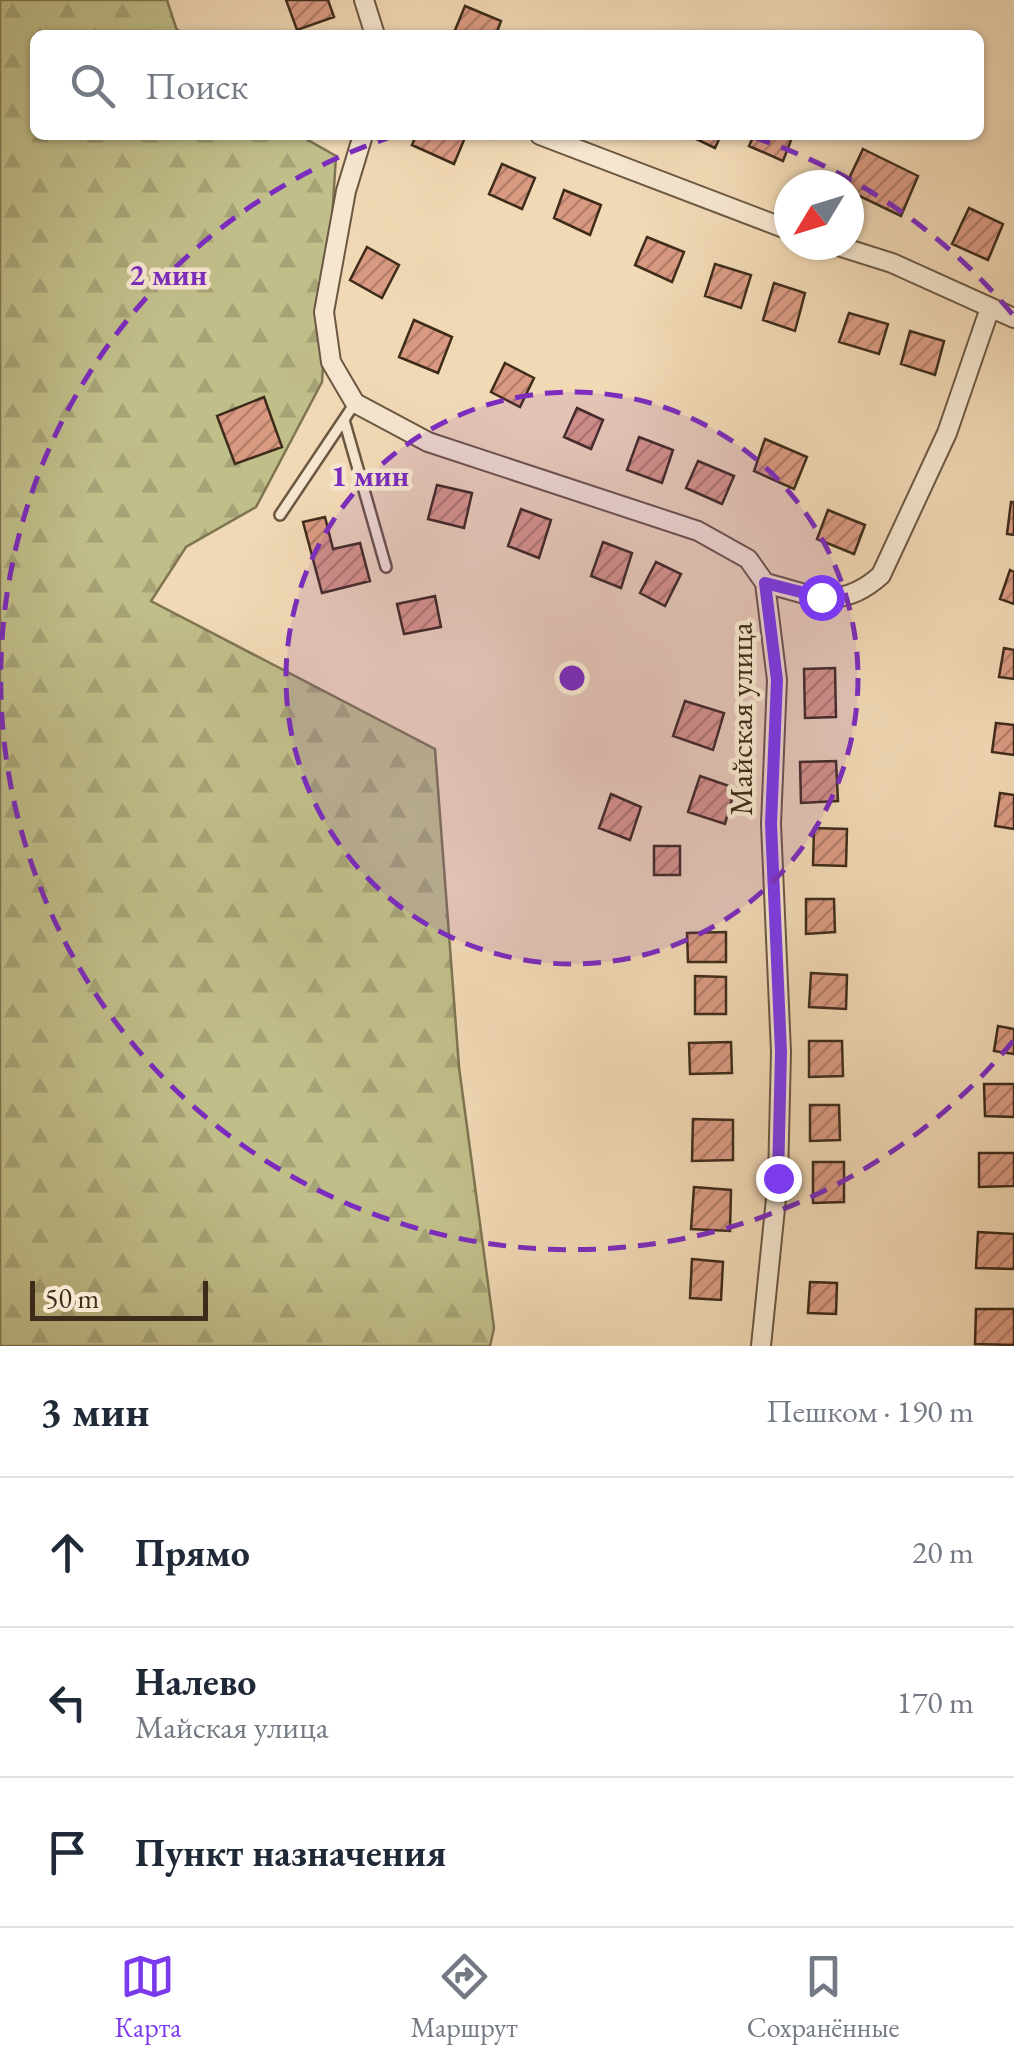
<!DOCTYPE html>
<html lang="ru">
<head>
<meta charset="utf-8">
<style>
	:root { --surface:#fff; --page:#f2f2f3; --text:#1f2937; --muted:#747a83; --line:#e0e1e3; --accent:#7c3aed }
	body { margin:0; font-family:"EB Garamond",serif; background:var(--page); color:var(--text) }
	.compass { position:absolute; left:774px; top:170px; width:90px; height:90px; border-radius:50%; background:var(--surface); box-shadow:0 2px 8px #0004; rotate:232deg }
	.scale { position:absolute; left:30px; bottom:25px; width:178px; box-sizing:border-box; padding-left:10px; border:5px solid #3e2c1b; border-top:0; font-size:28px; line-height:35px; white-space:nowrap; color:#3e2c1b; -webkit-text-stroke:8px #f6e6cf; paint-order:stroke }
	.stop { position:absolute; width:30px; height:30px; margin:-22px; border:8px solid #7c3aed; border-radius:50%; background:#fff }
	.stop.end { background:#7c3aed; border-color:#fff; box-shadow:0 2px 10px #0008 }
	.list { margin:0; padding:0; list-style:none }
	h2 { display:flex; justify-content:space-between; align-items:center; height:130px; margin:0; padding:0 40px; font-size:42px }
	h2 small { font-size:32px; font-weight:400; color:var(--muted) }
	.list li { display:grid; grid-template-columns:65px 1fr auto; gap:30px; align-items:center; box-sizing:border-box; height:150px; padding:0 40px; border-top:2px solid var(--line) }
	.list b { display:block; font-size:38px; white-space:nowrap }
	.list p { margin:0; font-size:32px; white-space:nowrap; color:var(--muted) }
	.list em { font-size:32px; font-style:normal; color:var(--muted) }
	.icon { flex:none; width:55px; height:55px; fill:none; stroke:currentColor; stroke-width:2; stroke-linecap:round; stroke-linejoin:round }
	.map { position:relative; flex:none; width:1014px; height:1346px; overflow:hidden }
	.search { position:absolute; background:var(--surface); box-shadow:0 2px 8px #0004; left:30px; right:30px; top:30px; height:110px; display:flex; align-items:center; gap:25px; box-sizing:border-box; padding:0 35px; border-radius:15px; color:var(--muted); font-size:38px }
	.sheet { height:580px; background:var(--surface) }
	nav { display:flex; justify-content:space-around; align-items:center; box-sizing:border-box; height:140px; border-top:2px solid var(--line); background:var(--surface); font-size:28px; color:var(--muted) }
	nav a { display:grid; justify-items:center; gap:5px }
	nav .on { color:var(--accent) }
	.map>svg:first-child { display:block }
</style>
</head>
<body>
<div class="map">
<svg width="1014" height="1346" viewBox="0 0 1014 1346">
	<defs>
		<pattern id="forest-firs" width="22" height="20" patternUnits="userSpaceOnUse" patternTransform="scale(2.5)"><rect width="22" height="20" fill="#c0be89"/><path d="M5 1l3.5 6h-7zM16 11l3.5 6h-7z" fill="#a6a376"/></pattern>
		<pattern id="building-hatch" width="6" height="6" patternUnits="userSpaceOnUse" patternTransform="scale(2.5)"><rect width="6" height="6" fill="#da9a82"/><path d="M-1 1l2-2M0 6l6-6M5 7l2-2" fill="none" stroke="#b27e6a"/></pattern>
	</defs>
	<rect width="100%" height="100%" fill="#f1d9b5"/>
	<filter id="stains"><feTurbulence type="fractalNoise" baseFrequency=".002" numOctaves="4"/><feColorMatrix values="0 0 0 0 .2 0 0 0 0 .09 0 0 0 0 .02 0 0 0 .5 -.17"/></filter>
	<radialGradient id="worn" r=".72"><stop offset=".6" stop-color="#630" stop-opacity="0"/><stop offset="1" stop-color="#630" stop-opacity=".3"/></radialGradient>
	<path fill="url(#forest-firs)" stroke="#7f7552" stroke-width="2.5" d="M 0,0 L 167,0 L 176,28 L 182,35 L 35,35 L 35,135 L 299,135 L 336,156 L 322,382 L 256,507 L 186,547 L 151,601 L 435,749 L 459,1067 L 494,1328 L 490,1346 L 0,1346 Z"/>
	<path fill="url(#building-hatch)" stroke="#3e2c1b" stroke-width="2.5" d="M 286,0 L 328,0 L 334,17 L 297,30 Z
		M 465,6 L 501,21 L 496,35 L 453,35 Z
		M 416,135 L 466,135 L 454,164 L 412,145 Z
		M 688,135 L 721,135 L 715,148 Z
		M 754,135 L 793,135 L 783,161 L 749,146 Z
		M 863,149 L 918,176 L 901,216 L 849,191 L 849,185 L 846,185 Z
		M 502,164 L 535,178 L 522,209 L 489,194 Z
		M 564,190 L 601,205 L 590,235 L 554,218 Z
		M 969,208 L 1003,224 L 988,260 L 952,244 Z
		M 647,237 L 684,252 L 672,282 L 635,265 Z
		M 367,247 L 399,265 L 382,298 L 350,280 Z
		M 715,264 L 751,275 L 741,308 L 705,296 Z
		M 774,283 L 805,293 L 795,331 L 763,320 Z
		M 849,313 L 888,324 L 879,354 L 839,342 Z
		M 414,320 L 452,337 L 438,373 L 399,357 Z
		M 910,331 L 944,341 L 935,375 L 901,364 Z
		M 505,363 L 534,378 L 520,407 L 491,392 Z
		M 264,397 L 282,447 L 235,464 L 217,416 Z
		M 577,408 L 603,420 L 591,449 L 564,437 Z
		M 639,437 L 673,450 L 662,483 L 627,470 Z
		M 765,439 L 807,457 L 794,489 L 754,471 Z
		M 698,461 L 734,476 L 722,504 L 686,488 Z
		M 437,485 L 472,493 L 464,528 L 428,519 Z
		M 1011,502 L 1014,502 L 1014,535 L 1007,534 Z
		M 521,509 L 551,520 L 539,558 L 508,546 Z
		M 828,510 L 865,525 L 854,554 L 817,539 Z
		M 325,517 L 333,549 L 360,543 L 370,581 L 322,593 L 303,522 Z
		M 603,542 L 632,553 L 621,588 L 591,576 Z
		M 656,562 L 681,574 L 665,606 L 640,593 Z
		M 1010,570 L 1014,572 L 1014,604 L 1000,599 Z
		M 435,596 L 441,627 L 404,634 L 397,604 Z
		M 1004,648 L 1014,650 L 1014,679 L 999,677 Z
		M 835,668 L 836,717 L 805,718 L 804,669 Z
		M 685,701 L 724,713 L 713,750 L 673,736 Z
		M 996,723 L 1014,725 L 1014,755 L 992,752 Z
		M 836,761 L 838,801 L 801,803 L 800,762 Z
		M 700,776 L 735,788 L 725,824 L 688,812 Z
		M 1000,793 L 1014,795 L 1014,829 L 995,826 Z
		M 611,794 L 641,807 L 630,840 L 599,828 Z
		M 814,828 L 847,829 L 846,866 L 813,865 Z
		M 654,846 L 680,846 L 680,875 L 654,875 Z
		M 806,899 L 834,899 L 835,932 L 806,934 Z
		M 726,932 L 726,962 L 688,962 L 687,933 Z
		M 811,973 L 847,975 L 846,1009 L 809,1007 Z
		M 695,976 L 726,977 L 726,1014 L 695,1014 Z
		M 998,1026 L 1014,1029 L 1014,1054 L 994,1051 Z
		M 809,1041 L 842,1041 L 843,1076 L 809,1077 Z
		M 731,1042 L 732,1073 L 690,1074 L 689,1043 Z
		M 984,1084 L 1014,1084 L 1014,1117 L 985,1116 Z
		M 810,1105 L 839,1105 L 840,1140 L 810,1141 Z
		M 693,1119 L 733,1120 L 733,1160 L 692,1161 Z
		M 979,1153 L 1014,1153 L 1014,1186 L 979,1187 Z
		M 813,1162 L 844,1162 L 844,1202 L 813,1203 Z
		M 694,1187 L 731,1190 L 730,1231 L 691,1229 Z
		M 978,1232 L 1014,1234 L 1014,1269 L 976,1268 Z
		M 692,1259 L 723,1262 L 721,1300 L 690,1298 Z
		M 810,1282 L 837,1283 L 836,1314 L 808,1313 Z
		M 976,1309 L 1014,1309 L 1014,1345 L 975,1344 Z"/>
	<g fill="none" stroke-linecap="round" stroke-linejoin="round">
		<defs>
			<path id="service" d="M 344,420 L 386,567
				M 280,515 L 355,403"/>
			<path id="minor" d="M 364,0 L 375,35
				M 363,135 L 346,191 L 324,312 L 331,362 L 355,403 L 428,442 L 698,531 L 748,559 L 765,583 L 777,680 L 771,824 L 781,1052 L 778,1179 L 761,1346
				M 540,135 L 789,230
				M 835,245 L 892,263 L 1014,318
				M 765,583 C 813,595 840,612 881,575 L 947,433 L 990,308"/>
		</defs>
		<use href="#service" stroke="#6b5742" stroke-width="14"/>
		<use href="#minor" stroke="#6b5742" stroke-width="22"/>
		<use href="#service" stroke="#f6e6cf" stroke-width="9"/>
		<use href="#minor" stroke="#f6e6cf" stroke-width="18"/>
	</g>
	<g fill="none" stroke-linecap="round" stroke-linejoin="round">
		<path stroke="#7c3aed" stroke-width="12" d="M 778,1178 L 781,1052 L 771,824 L 777,680 L 765,583 L 821,597"/>
	</g>
	<circle cx="572" cy="678" r="286" fill="#7b2cbf" fill-opacity=".12"/>
	<g fill="none" stroke="#7b2cbf" stroke-width="5" stroke-dasharray="18 12">
		<circle cx="572" cy="678" r="286"/>
		<path d="M1013 1041A571 571 0 1 1 391 137M753 137A571 571 0 0 1 1013 315"/>
	</g>
	<g text-anchor="middle" stroke-width="9" stroke-linejoin="round" paint-order="stroke">
		<g font-size="32" fill="#3e2c1b" stroke="#f6e6cf">
			<text transform="translate(741 719) rotate(-90)" y="11">Майская улица</text>
		</g>
	</g>
	<circle cx="572" cy="678" r="15" fill="#7b2cbf" stroke="#f6e6cf" stroke-width="5"/>
	<g font-size="30" text-anchor="middle" font-weight="bold" fill="#7b2cbf" stroke="#f6e6cf" stroke-width="9" stroke-linejoin="round" paint-order="stroke">
		<text x="168" y="285">2 мин</text>
		<text x="370" y="486">1 мин</text>
	</g>
	<rect width="100%" height="100%" filter="url(#stains)"/>
	<rect width="100%" height="100%" fill="url(#worn)"/>
</svg>
<svg class="compass" viewBox="-18 -18 36 36"><path d="M0-13l5 13h-10z" fill="#e53935"/><path d="M0 13l5-13h-10z" fill="#747a83"/></svg>
<div class="scale">50 m</div>
<div class="stop" style="left:821px;top:597px"></div>
<div class="stop end" style="left:778px;top:1178px"></div>
<div class="search"><svg class="icon" aria-label="search" viewBox="0 0 24 24"><circle cx="10" cy="10" r="6"/><path d="M15 15l6 6"/></svg>Поиск</div>
</div>
<section class="sheet">
<h2>3 мин<small>Пешком · 190 m</small></h2>
<ul class="list">
<li><svg class="icon" aria-label="ahead" viewBox="0 0 24 24"><path d="M12 20V5M6 11l6-6 6 6"/></svg><div><b>Прямо</b></div><em>20 m</em></li>
<li><svg class="icon" aria-label="left" viewBox="0 0 24 24"><path d="M17 20v-9H6M10 6l-5 5 5 5"/></svg><div><b>Налево</b><p>Майская улица</p></div><em>170 m</em></li>
<li><svg class="icon" aria-label="arrive" viewBox="0 0 24 24"><path d="M6 21V4h12l-3 4 3 4H6"/></svg><div><b>Пункт назначения</b></div></li>
</ul>
</section>
<nav>
<a class="on"><svg class="icon" aria-label="map" viewBox="0 0 24 24"><path d="M3 6l6-2 6 2 6-2v14l-6 2-6-2-6 2zM9 4v14M15 6v14"/></svg>Карта</a>
<a><svg class="icon" aria-label="directions" viewBox="0 0 24 24"><path d="M12 3l9 9-9 9-9-9zM9 14v-3h6M13 9l2 2-2 2"/></svg>Маршрут</a>
<a><svg class="icon" aria-label="saved" viewBox="0 0 24 24"><path d="M7 4h10v16l-5-4-5 4z"/></svg>Сохранённые</a>
</nav>
</body>
</html>
